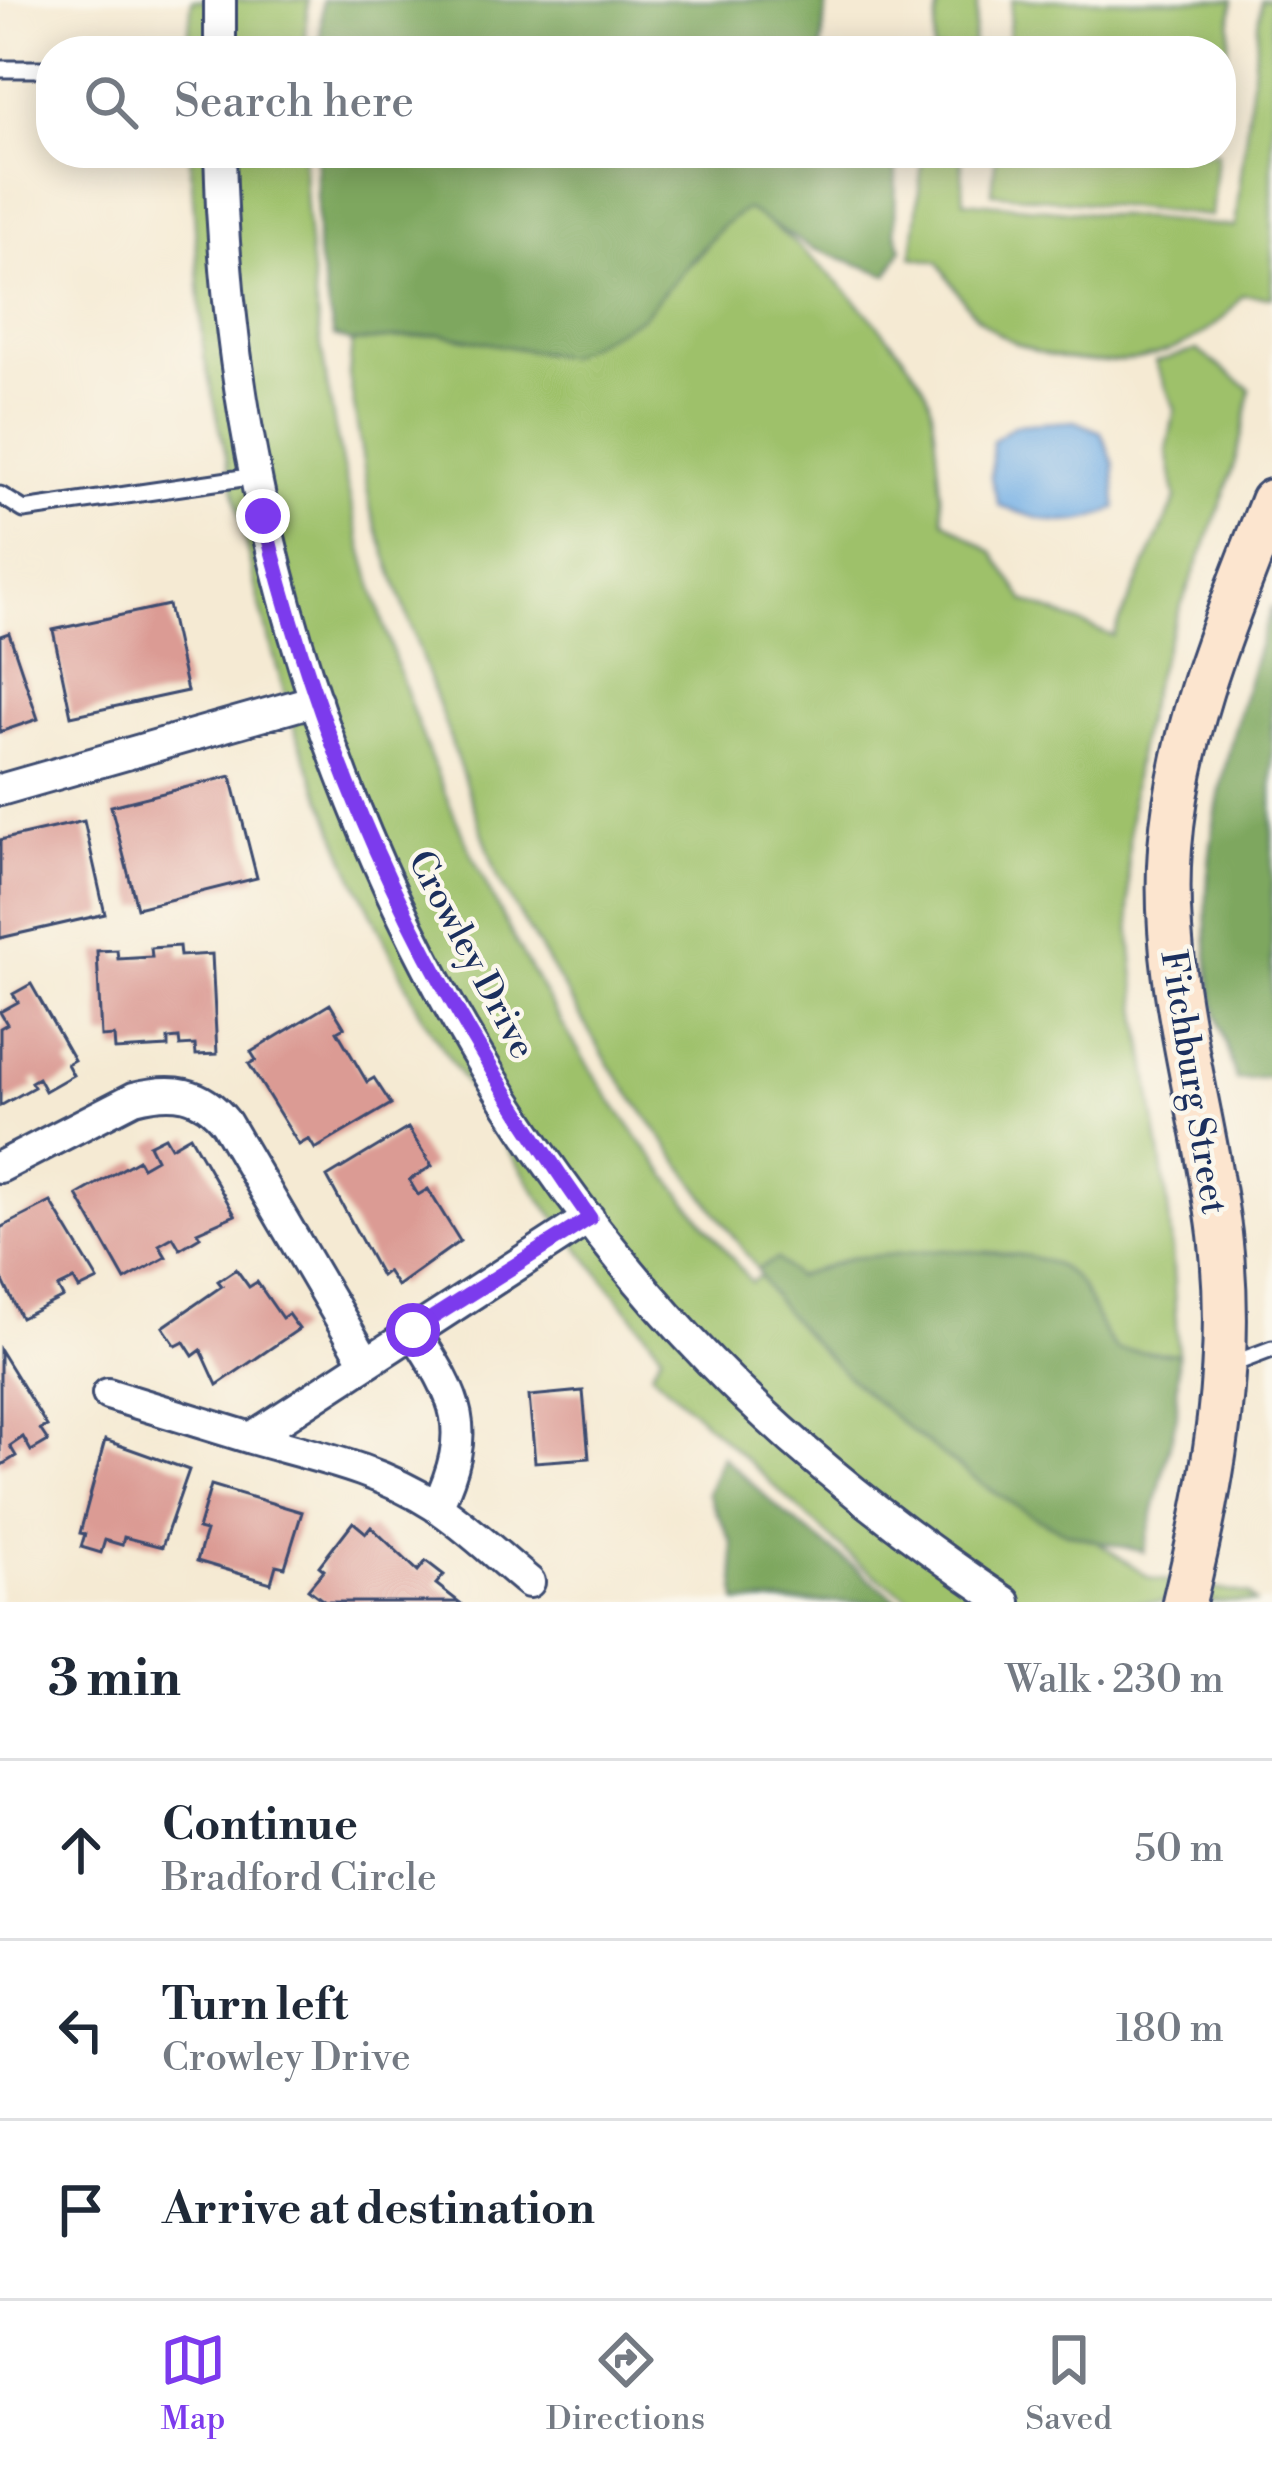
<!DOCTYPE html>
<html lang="en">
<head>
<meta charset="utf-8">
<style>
	:root { --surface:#fff; --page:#f6f6f7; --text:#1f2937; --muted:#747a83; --line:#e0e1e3; --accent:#7c3aed }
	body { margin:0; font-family:"Libre Bodoni",serif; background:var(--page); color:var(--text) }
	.stop { position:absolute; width:36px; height:36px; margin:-27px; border:9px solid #7c3aed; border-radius:50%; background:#fff }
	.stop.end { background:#7c3aed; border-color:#fff; box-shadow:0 3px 12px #0008 }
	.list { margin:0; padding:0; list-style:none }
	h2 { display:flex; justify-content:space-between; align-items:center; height:156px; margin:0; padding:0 48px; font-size:51px }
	h2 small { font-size:39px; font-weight:400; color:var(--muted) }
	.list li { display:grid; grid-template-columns:78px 1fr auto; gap:36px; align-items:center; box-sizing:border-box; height:180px; padding:0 48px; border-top:3px solid var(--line) }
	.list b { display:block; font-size:45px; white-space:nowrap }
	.list p { margin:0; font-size:39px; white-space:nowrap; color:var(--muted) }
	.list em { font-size:39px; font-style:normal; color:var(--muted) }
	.icon { flex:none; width:66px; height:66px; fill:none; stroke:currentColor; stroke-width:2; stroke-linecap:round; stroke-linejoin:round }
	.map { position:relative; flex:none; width:1272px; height:1602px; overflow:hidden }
	.search { position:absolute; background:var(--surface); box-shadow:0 6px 30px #0003; left:36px; right:36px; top:36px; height:132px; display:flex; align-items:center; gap:30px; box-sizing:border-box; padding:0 42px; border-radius:48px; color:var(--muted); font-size:45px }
	.sheet { height:696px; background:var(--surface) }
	nav { display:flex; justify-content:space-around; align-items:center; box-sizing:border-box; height:168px; border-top:3px solid var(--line); background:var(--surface); font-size:33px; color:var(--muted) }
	nav a { display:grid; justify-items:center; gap:6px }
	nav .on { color:var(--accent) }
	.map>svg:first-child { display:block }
</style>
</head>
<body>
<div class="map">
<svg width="1272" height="1602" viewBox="0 0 1272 1602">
	<rect width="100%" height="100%" fill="#fbf7ec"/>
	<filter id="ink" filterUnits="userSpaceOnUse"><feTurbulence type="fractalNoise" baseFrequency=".00833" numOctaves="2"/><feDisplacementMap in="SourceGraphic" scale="24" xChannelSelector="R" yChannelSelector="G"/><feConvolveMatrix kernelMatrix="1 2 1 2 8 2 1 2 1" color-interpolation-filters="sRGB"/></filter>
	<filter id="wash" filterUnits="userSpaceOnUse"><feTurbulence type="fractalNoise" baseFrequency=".004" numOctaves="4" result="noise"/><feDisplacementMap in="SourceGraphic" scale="48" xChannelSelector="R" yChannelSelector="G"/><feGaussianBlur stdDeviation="2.7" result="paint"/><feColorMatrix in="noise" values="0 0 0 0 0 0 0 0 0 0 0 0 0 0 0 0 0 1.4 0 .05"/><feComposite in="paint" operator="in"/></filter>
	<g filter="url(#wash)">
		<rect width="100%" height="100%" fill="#f5ead3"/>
		<path fill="#9ec16b" stroke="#5c7864" stroke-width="3" d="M 192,0 L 308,0 L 305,51 L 187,51 Z
			M 939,0 L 978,0 L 972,51 L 933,51 Z
			M 1012,0 L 1233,0 L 1221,116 L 1221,51 L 1007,51 Z
			M 1261,0 L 1272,0 L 1272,297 L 1242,295 C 1189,375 1062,380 990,328 C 968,312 953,284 938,262 L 912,257 L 923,153 L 961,153 L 964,201 L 1235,227 Z
			M 190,153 L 303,153 C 317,476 412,791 587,1064 C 636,1140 695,1211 751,1282 L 768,1270 L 917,1417 L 1150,1578 L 1249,1595 L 1255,1602 L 915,1602 L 858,1563 L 651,1372 L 662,1353 L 541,1200 L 422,1016 L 350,869 L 295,731 L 258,599 L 204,356 Z
			M 996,153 L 1217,153 L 1211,216 L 992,193 Z
			M 746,209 C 795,233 903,342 927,392 C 937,413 939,490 944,520 L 993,553 L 1025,601 L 1113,636 L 1176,499 L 1167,451 L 1175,409 L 1155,362 L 1197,350 L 1250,389 C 1237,499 1176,594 1149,701 C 1104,871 1143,1030 1167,1199 C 1174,1250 1174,1303 1178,1354 L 1117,1350 L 1099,1332 L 1090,1310 L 850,1258 L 796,1277 L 777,1260 L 757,1269 L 608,1063 L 499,880 L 371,511 L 349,375 L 352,342 L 440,334 L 565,357 L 695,260 L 722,226 Z"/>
		<path fill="#7ea75f" stroke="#4c6b5e" stroke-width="3" d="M 322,0 L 827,0 L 821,51 L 320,51 Z
			M 317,153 L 889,153 L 896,157 L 895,230 L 902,249 L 888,275 L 811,248 L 746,209 L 722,226 L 642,317 L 565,357 L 440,334 L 352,342 L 334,336 L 317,252 Z
			M 1272,605 L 1272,1077 L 1236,1080 C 1229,1051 1217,1021 1212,991 C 1191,859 1232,729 1272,605 Z
			M 944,1250 C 982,1253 1042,1248 1073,1277 C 1093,1296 1096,1329 1117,1350 L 1178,1354 L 1177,1415 L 1144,1552 C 1118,1545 1088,1541 1063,1531 C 985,1499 790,1344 757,1269 L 777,1259 L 796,1277 L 850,1258 Z
			M 722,1456 L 784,1513 L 900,1602 L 737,1602 L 732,1543 L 707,1493 Z"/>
		<path fill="#73afe5" stroke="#476fa2" stroke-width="3" d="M 1075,421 L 1101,432 L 1114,464 L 1116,508 C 1073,531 1044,522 999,505 L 991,478 L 993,441 L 1015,425 Z"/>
		<g id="blocks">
			<path fill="#db9b94" d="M 168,605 L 187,691 L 71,716 L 53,630 Z
				M 9,633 L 38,719 L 0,732 L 0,636 Z
				M 231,776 L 257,878 L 137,908 L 111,806 Z
				M 84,821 L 105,914 L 0,938 L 0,840 Z
				M 179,946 L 180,956 L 212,954 L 217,1054 L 196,1055 L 195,1045 L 180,1046 L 179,1038 L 168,1039 L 168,1047 L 115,1050 L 114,1036 L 101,1037 L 97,951 L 117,950 L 118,959 L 152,957 L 151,948 Z
				M 31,984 L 74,1060 L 67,1064 L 73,1075 L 45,1091 L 38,1078 L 31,1082 L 34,1087 L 0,1106 L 0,1028 L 7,1024 L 0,1012 L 18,1002 L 13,994 Z
				M 330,1004 L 344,1027 L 337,1031 L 367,1082 L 374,1078 L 391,1104 L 315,1149 L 309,1139 L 299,1145 L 249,1064 L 256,1060 L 251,1052 Z
				M 408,1128 L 432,1166 L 409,1180 L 418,1195 L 428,1189 L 460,1241 L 397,1286 L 387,1271 L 381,1276 L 327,1177 Z
				M 190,1136 L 235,1215 L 197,1232 L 200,1237 L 180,1249 L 173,1237 L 159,1245 L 166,1257 L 125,1280 L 77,1195 L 138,1160 L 142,1167 L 156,1159 L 149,1145 L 165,1137 L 171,1147 Z
				M 51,1202 L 98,1280 L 79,1289 L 74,1280 L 58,1288 L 63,1297 L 21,1318 L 0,1275 L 0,1228 Z
				M 236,1269 L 249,1287 L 257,1282 L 282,1318 L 288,1314 L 299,1329 L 217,1385 L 201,1350 L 193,1356 L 184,1342 L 176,1346 L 163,1327 L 222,1286 L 218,1281 Z
				M 0,1350 L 47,1426 L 40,1429 L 48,1441 L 31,1451 L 23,1437 L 10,1446 L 16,1456 L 0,1466 Z
				M 583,1391 L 589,1458 L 535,1462 L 529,1396 Z
				M 105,1440 L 189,1470 L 162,1547 L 124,1537 L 122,1545 L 105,1540 L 101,1553 L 81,1547 L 85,1534 L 80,1533 Z
				M 211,1485 L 302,1512 L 285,1567 L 276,1565 L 271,1583 L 197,1561 L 206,1531 L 198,1529 Z
				M 353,1522 L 366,1533 L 371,1527 L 418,1571 L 426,1561 L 444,1575 L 436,1584 L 459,1602 L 325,1602 L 308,1589 L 324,1570 L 319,1566 Z"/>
		</g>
	</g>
	<g filter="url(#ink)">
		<use href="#blocks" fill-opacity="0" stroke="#3c4b70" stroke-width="3"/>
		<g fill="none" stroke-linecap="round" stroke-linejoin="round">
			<defs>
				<path id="lane" d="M 0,69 L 51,69
					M 0,495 L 24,510 L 256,476
					M 1227,1366 L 1272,1349"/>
				<path id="street" d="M 220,0 L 220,51
					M 220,153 C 229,595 402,1041 710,1361 C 796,1450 902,1533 1005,1602
					M 0,790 L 316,700
					M 0,1167 L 134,1098 C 172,1088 201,1091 226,1123 L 366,1362
					M 413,1330 C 458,1400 474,1428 437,1507
					M 108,1394 L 251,1438
					M 529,1582 C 498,1557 468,1527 434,1505 C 379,1469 314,1456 251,1438 L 589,1218"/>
				<path id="secondary" d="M 1184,1602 C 1214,1480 1235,1360 1220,1234 C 1204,1105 1160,981 1170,848 C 1179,726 1228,614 1272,501"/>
			</defs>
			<use href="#lane" stroke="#3c4b70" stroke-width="21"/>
			<use href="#street" stroke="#3c4b70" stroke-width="36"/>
			<use href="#secondary" stroke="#3c4b70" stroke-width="48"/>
			<use href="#lane" stroke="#fff" stroke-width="15"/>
			<use href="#street" stroke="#fff" stroke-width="30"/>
			<use href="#secondary" stroke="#fce5cf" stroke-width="42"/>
		</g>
	</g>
	<g fill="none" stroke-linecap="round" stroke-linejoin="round" filter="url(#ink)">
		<path stroke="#7c3aed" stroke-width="15" d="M 263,516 C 330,788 429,991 590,1218 L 413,1330"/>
	</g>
	<g text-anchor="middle" stroke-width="9" stroke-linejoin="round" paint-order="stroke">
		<g font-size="36" fill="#1b2f5e" stroke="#fbf7ec">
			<text transform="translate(473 954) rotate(62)" y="13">Crowley Drive</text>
			<text transform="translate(1195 1082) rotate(81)" y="13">Fitchburg Street</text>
		</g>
	</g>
</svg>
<div class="stop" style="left:413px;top:1330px"></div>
<div class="stop end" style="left:263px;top:516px"></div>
<div class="search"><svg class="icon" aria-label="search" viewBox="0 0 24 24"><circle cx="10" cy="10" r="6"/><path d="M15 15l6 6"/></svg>Search here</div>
</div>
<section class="sheet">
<h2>3 min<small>Walk · 230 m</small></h2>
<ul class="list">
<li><svg class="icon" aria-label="ahead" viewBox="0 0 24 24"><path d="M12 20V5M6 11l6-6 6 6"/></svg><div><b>Continue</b><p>Bradford Circle</p></div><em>50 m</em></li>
<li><svg class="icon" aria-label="left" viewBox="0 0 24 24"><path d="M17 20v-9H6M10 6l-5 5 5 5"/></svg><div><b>Turn left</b><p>Crowley Drive</p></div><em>180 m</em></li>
<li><svg class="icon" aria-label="arrive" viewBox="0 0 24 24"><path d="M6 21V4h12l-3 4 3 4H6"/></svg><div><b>Arrive at destination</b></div></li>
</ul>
</section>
<nav>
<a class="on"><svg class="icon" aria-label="map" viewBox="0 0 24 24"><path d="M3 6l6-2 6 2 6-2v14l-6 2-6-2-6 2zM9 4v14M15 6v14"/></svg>Map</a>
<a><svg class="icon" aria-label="directions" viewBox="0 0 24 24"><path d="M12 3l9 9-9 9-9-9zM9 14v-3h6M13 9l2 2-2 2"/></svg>Directions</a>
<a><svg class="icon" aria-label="saved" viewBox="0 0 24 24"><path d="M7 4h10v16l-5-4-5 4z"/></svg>Saved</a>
</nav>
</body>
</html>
